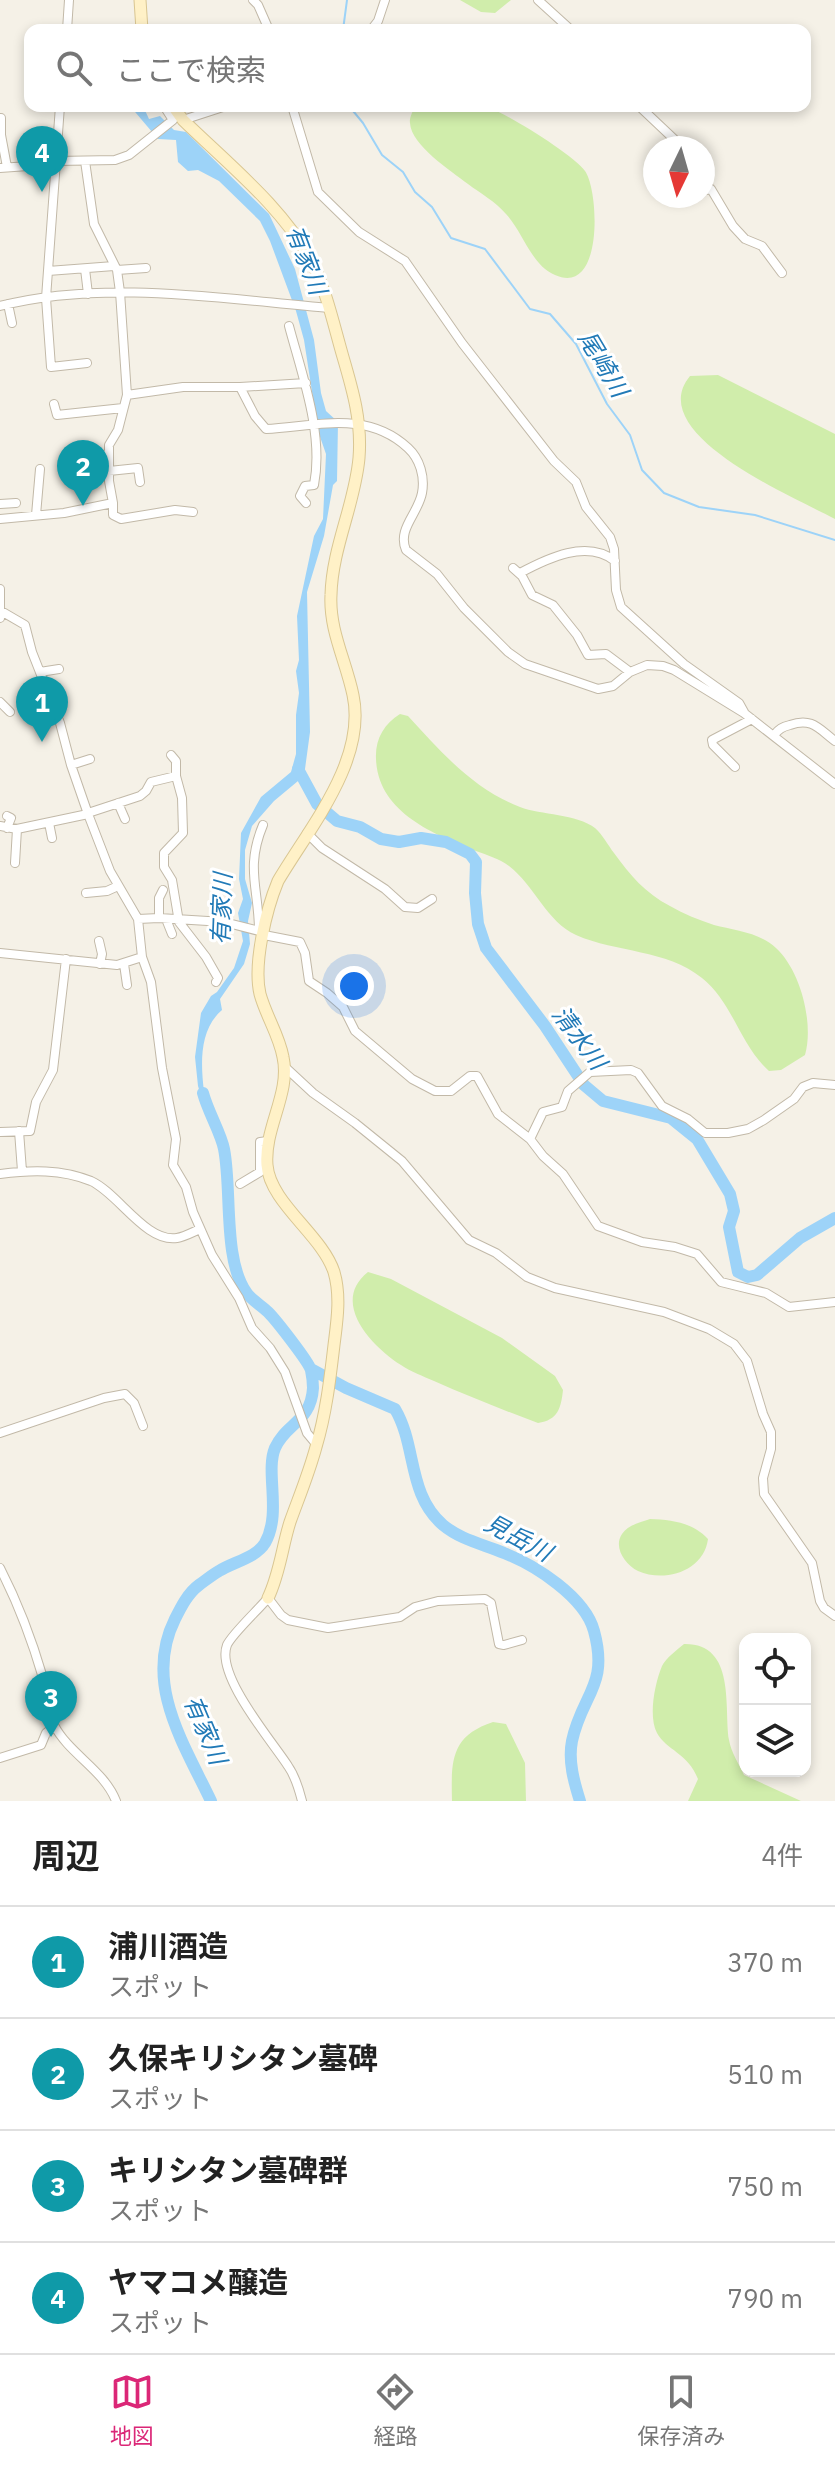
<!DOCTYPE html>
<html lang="ja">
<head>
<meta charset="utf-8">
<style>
	:root { --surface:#fff; --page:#f6f6f6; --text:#222; --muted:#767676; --line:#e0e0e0; --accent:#db2777 }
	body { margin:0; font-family:"IBM Plex Sans","Noto Sans JP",sans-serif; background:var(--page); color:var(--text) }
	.controls { position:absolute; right:24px; bottom:24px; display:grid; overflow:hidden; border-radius:16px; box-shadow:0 4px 12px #0003 }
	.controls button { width:72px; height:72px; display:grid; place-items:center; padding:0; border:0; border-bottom:2px solid var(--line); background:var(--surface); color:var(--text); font:40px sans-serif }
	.compass { position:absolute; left:643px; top:136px; width:72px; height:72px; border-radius:50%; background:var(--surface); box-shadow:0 4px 12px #0003; rotate:185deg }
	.you { position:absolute; left:354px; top:986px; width:28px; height:28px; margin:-20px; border:6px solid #fff; border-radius:50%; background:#1a73e8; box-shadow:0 0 0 12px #1a73e833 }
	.badge { display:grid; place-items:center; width:52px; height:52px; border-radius:50%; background:var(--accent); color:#fff; font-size:26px; font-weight:700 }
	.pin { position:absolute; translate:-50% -66px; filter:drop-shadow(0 2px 4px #0008) }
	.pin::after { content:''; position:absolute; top:42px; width:28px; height:24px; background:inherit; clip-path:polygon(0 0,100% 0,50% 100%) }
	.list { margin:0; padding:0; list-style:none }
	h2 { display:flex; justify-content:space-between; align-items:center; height:104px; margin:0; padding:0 32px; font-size:34px }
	h2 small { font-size:26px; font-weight:400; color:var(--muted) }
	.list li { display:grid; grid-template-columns:52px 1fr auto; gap:24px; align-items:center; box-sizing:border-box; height:112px; padding:0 32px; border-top:2px solid var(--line) }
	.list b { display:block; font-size:30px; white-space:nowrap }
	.list p { margin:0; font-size:26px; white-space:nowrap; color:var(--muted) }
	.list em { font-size:26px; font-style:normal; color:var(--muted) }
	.icon { flex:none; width:44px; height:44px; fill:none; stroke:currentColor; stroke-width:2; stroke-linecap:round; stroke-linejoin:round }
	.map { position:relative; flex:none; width:835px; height:1801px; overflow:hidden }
	.search { position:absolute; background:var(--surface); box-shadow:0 4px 12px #0003; left:24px; right:24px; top:24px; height:88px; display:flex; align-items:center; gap:20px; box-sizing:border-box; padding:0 28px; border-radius:16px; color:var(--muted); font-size:30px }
	.sheet { height:552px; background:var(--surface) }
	nav { display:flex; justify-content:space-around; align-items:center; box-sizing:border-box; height:112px; border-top:2px solid var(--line); background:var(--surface); font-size:22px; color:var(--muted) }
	nav a { display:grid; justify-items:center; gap:4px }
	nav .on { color:var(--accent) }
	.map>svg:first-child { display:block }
</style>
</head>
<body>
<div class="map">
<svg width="835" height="1801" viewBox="0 0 835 1801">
	<rect width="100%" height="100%" fill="#f5f1e7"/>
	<path fill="#d0edab" d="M 460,0 L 511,0 L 495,13 L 481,12 Z
		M 415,106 C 432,106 474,102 488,107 C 507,114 574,155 585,171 C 599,190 604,297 555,275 C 531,265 523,232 506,214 C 496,202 480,193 468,184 C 451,171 411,145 410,123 C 409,118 413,111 415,106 Z
		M 718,375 L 835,434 L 835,519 C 796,498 642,434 690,376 Z
		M 400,714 L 408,716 C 441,752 473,789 520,807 C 541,815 577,814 595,828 C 602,834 608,845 614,853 C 630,875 645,893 670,906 C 684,914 699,920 714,925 C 734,930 761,933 776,948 C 801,971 814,1024 805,1055 L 781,1070 L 769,1071 C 740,1045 733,1003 702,978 C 666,949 617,953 576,935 C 547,922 534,885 509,866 C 500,859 487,855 476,851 C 433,834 378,812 376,759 C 375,739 384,724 400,714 Z
		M 368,1272 L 391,1279 L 502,1338 L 555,1376 L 563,1390 C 561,1408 558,1420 538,1423 C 503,1410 468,1396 434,1381 C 423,1376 411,1372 401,1365 C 371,1346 330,1302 368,1272 Z
		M 650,1519 C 672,1520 692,1522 708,1539 C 704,1571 665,1583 638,1571 C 625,1565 613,1547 622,1534 C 628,1525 641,1522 650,1519 Z
		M 684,1644 C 736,1643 724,1707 729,1740 C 731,1752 739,1764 744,1775 L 801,1801 L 688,1801 L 698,1779 C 688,1753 666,1750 657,1733 C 648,1716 655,1683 662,1666 C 666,1658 677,1650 684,1644 Z
		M 493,1722 L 506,1724 L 525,1763 L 526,1801 L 452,1801 C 451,1760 451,1736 493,1722 Z"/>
	<path fill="#9dd3f8" d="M 130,106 L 143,106 L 149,119 L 160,116 L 174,130 L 186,132 L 269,214 L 295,269 L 314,340 L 321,393 L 326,411 L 338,422 L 337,481 L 333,485 L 324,536 L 307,592 L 310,732 L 305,769 L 298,781 L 274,801 L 252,826 L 245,850 L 245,879 L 252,903 L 248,921 L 250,944 L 244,964 L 220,999 L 222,1010 C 193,1035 203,1082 207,1115 L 198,1086 L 195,1057 L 201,1013 L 211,996 L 217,992 L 234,968 L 243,941 L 238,913 L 243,899 L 239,879 L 241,833 L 261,797 L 291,772 L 296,754 L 296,715 L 299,693 L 296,671 L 299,660 L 297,616 L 314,536 L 323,519 L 326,454 L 318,431 L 304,340 L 296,311 L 270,241 L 260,221 L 219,181 L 198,170 L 188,171 L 178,162 L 176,140 L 158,139 Z"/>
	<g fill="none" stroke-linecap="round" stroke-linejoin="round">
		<path stroke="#9dd3f8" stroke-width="2" d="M 343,30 L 347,0
			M 349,106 L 363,123 L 382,155 L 403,172 L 415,192 L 432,207 L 451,238 L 485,249 L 530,309 L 550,314 L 576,344 L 607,404 L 630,435 L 642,470 L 664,493 L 699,507 L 755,515 L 835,540"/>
		<path stroke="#9dd3f8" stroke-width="12" d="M 298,769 L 317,804 L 337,821 L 360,827 L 381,839 L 399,842 L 421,838 L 446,842 L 470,854 L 476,862 L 475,893 L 478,924 L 486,948 L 545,1026 L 584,1085 L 603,1101 L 671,1118 L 697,1139 L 730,1194 L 734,1211 L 729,1227 L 738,1272 L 748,1277 L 757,1275 L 800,1238 L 835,1218
			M 203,1093 C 208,1112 221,1133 224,1149 C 232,1189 223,1259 246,1292 C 250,1299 262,1306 268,1312 C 276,1320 308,1361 311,1370 C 312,1375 313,1383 313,1388 C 311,1422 286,1423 275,1448 C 265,1472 282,1513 265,1543 C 256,1558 233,1562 219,1571 C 212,1575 206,1580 199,1585 C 188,1593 181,1607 175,1619 C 143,1683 184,1744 211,1801
			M 311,1369 L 346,1388 L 395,1409 C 417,1446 407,1494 443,1525 C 461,1540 483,1544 504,1553 C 535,1565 585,1597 594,1631 C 609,1686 582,1694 572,1741 C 568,1761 574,1782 580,1801"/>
		<defs>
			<path id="street" d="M 253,0 L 258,5 L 269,30
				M 538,0 L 571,30
				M 67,30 L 69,0
				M 371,30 L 378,21 L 385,0
				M 60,106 L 46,298 L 51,367 L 87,363
				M 292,106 L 318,192 L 359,232 L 405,261 L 462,343 L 554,461 L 576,482 L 586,507 L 610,537 L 614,549 L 616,590 L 621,607 L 684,664 L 739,703 L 744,712
				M 328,106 L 340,106
				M 639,106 L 676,141 L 679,148
				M 1,118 L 1,135 L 7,167
				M 183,120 L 223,107 L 254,106
				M 56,161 L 115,160 L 129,155 L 173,120 L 164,106
				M 0,168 L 56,164
				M 703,190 L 711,189 L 733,226 L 745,239 L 762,246 L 782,273
				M 85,269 L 88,294
				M 117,270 L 146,268
				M 48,271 L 114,266
				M 8,304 L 12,323
				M 0,306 C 105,279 223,299 329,308
				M 289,326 C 302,375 324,434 314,485 L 305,486 L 300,496 L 306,503
				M 240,387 L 306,383
				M 127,395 L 183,387 L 240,387 L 255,416 L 266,429 C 318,426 367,410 408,448 C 420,459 425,477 422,493 C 418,514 397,529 406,550 L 437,574 L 464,608 L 508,652 L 525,664 L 598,689 L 613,686 L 630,672 L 647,665 L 663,666 L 674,670 L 744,713 L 835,784
				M 54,404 L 57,415 L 123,408
				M 86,454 L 91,457 L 109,454
				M 109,471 L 138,468 L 140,482
				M 113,503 L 113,515 L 121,519 L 175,510 L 193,512
				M 0,504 L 16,503
				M 36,515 L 40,469
				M 0,519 L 64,513 L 113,503 L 109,481 L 109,445 L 118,430 L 127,395 L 120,292 L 117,270 L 94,224 L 85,161
				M 513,568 L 522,576 L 532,595 L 553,605 L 577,635 L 588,655 L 606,654 L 630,672
				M 520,573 C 548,558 587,539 615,561
				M 0,589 L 0,618
				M 1,611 L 25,625 L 32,652 L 60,723 L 71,765 L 88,814 L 110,871 L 138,919 L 142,957 L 151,982 L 162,1068 L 176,1139 L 173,1165 L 186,1187 L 193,1212 L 212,1255 L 239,1298 L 252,1328 L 270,1348 L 285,1372 L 307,1433 L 317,1445
				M 40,672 L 59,669
				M 0,702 L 10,712
				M 774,735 C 779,729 782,727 790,725 C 812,717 819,729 835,741
				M 171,755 L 176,761 L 176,776 L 182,798 L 183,833 L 164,853 L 164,867 L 172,880 L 179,922 L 206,957 L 218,978 L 216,982
				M 71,765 L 90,759
				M 735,767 L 713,745 L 712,740 L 752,719
				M 118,803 L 125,819
				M 88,813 L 140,796 L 146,791 L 151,782 L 176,776
				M 49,823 L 52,838
				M 0,826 L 17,829 L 88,814
				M 7,828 L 11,818 L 7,816
				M 307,833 L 322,848 L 385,889 L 405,907 L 418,908 L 432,899
				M 15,863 L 17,829
				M 86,893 L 107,891 L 118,886
				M 159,918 L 159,898 L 163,890
				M 138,919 L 159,918 L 224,922 L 259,931 L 264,935 L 300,942 L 305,953 L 309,981 L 327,993 L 343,1007 L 355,1031 L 412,1079 L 435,1091 L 451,1091 L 470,1076 L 477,1076 L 498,1114 L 530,1139 L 543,1156 L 563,1174 L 598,1226 L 642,1242 L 675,1247 L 697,1254 L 721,1282 L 766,1293 L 789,1307 L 835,1302
				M 166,919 L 172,934
				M 259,931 C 259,889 245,868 263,825
				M 99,941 L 102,954 L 100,964
				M 0,953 L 117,965 L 142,957
				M 124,964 L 127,985
				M 285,1067 L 313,1093 L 355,1123 L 402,1161 L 469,1240 L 496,1253 L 527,1277 L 555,1288 L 664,1312 L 709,1329 L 734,1344 L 747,1361 L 763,1414 L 771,1432 L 771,1449 L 763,1478 L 764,1494 L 812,1563 L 820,1601 L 824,1608 L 835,1616
				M 19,1131 L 22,1171
				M 0,1132 L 30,1131 L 36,1102 L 53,1070 L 66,959
				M 530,1139 L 543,1112 L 562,1107 L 568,1091 L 590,1072 L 631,1070 L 638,1073 L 662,1106 L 688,1119 L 705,1133 L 728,1133 L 748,1129 L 764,1120 L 794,1099 L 803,1087 L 813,1083 L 835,1085
				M 0,1174 C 31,1170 61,1169 91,1181 C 118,1193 146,1243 177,1238 C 184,1237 193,1232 200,1229
				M 240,1184 L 260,1172 L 260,1142 L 268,1141
				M 0,1433 L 104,1398 L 125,1394 L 134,1403 L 143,1426
				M 0,1568 C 18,1603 32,1640 43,1678 C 47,1693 46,1711 54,1725 C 69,1754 104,1770 116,1801
				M 0,1758 L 41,1745 L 46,1733 L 54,1727
				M 302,1801 C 299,1789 295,1776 288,1766 C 272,1741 215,1675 227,1645 C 232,1634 259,1609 268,1598 L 281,1615 L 288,1620 L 328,1628 L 400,1617 L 415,1607 L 438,1601 L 485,1599 L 491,1603 L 499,1644 L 504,1645 L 522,1640"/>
			<path id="secondary" d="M 140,0 L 142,30
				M 173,106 L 183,120 C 228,164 284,208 313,264 C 327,293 334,326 343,357 C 353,391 362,422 359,458 C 355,504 332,548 331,595 C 329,630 346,661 353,695 C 367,760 310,827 278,881 C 266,910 253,964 260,994 C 266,1016 279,1035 283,1057 C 291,1093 264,1128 267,1165 C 270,1203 322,1235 334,1272 C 341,1296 337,1321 334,1345 C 330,1379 326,1414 316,1447 C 309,1473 299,1497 290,1522 C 282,1547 280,1573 268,1598"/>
		</defs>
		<use href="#street" stroke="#c2b9a8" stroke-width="10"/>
		<use href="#secondary" stroke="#d9c692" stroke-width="13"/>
		<use href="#street" stroke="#fff" stroke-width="8"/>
		<use href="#secondary" stroke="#fff1c7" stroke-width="11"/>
	</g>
	<g text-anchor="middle" stroke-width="6" stroke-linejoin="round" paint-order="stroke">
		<g font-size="24" font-style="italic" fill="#217ab7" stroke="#fff">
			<text transform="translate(306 260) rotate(69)" y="8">有家川</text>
			<text transform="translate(603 364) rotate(59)" y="8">尾崎川</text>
			<text transform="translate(222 909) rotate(-88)" y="8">有家川</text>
			<text transform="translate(579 1038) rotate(53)" y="8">清水川</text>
			<text transform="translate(518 1538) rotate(28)" y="8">見岳川</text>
			<text transform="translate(205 1730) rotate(67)" y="8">有家川</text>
		</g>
	</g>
</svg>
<div class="controls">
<button><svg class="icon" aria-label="locate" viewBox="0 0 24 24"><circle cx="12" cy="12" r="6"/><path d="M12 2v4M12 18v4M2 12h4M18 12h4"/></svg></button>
<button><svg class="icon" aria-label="layers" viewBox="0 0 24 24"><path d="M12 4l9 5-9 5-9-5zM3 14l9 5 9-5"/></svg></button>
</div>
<svg class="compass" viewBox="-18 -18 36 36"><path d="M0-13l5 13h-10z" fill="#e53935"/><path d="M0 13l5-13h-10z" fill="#767676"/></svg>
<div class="you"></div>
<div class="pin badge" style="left:42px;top:742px;background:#0f9aa8">1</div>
<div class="pin badge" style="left:83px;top:506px;background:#0f9aa8">2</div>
<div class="pin badge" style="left:51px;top:1737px;background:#0f9aa8">3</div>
<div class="pin badge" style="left:42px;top:192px;background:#0f9aa8">4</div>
<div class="search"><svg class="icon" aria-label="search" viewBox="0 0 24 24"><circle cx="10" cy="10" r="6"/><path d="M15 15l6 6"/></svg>ここで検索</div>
</div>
<section class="sheet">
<h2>周辺<small>4件</small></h2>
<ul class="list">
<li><span class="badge" style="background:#0f9aa8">1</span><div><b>浦川酒造</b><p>スポット</p></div><em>370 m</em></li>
<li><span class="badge" style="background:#0f9aa8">2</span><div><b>久保キリシタン墓碑</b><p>スポット</p></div><em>510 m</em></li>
<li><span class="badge" style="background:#0f9aa8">3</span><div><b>キリシタン墓碑群</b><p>スポット</p></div><em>750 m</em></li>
<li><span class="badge" style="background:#0f9aa8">4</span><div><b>ヤマコメ醸造</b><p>スポット</p></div><em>790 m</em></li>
</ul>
</section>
<nav>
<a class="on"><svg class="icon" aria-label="map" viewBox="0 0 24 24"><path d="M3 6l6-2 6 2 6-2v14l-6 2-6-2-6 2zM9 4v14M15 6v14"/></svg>地図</a>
<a><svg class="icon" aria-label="directions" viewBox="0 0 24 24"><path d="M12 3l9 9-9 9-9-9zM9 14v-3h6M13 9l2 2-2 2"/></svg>経路</a>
<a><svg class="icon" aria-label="saved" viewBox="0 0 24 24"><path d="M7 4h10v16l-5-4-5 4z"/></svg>保存済み</a>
</nav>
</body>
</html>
